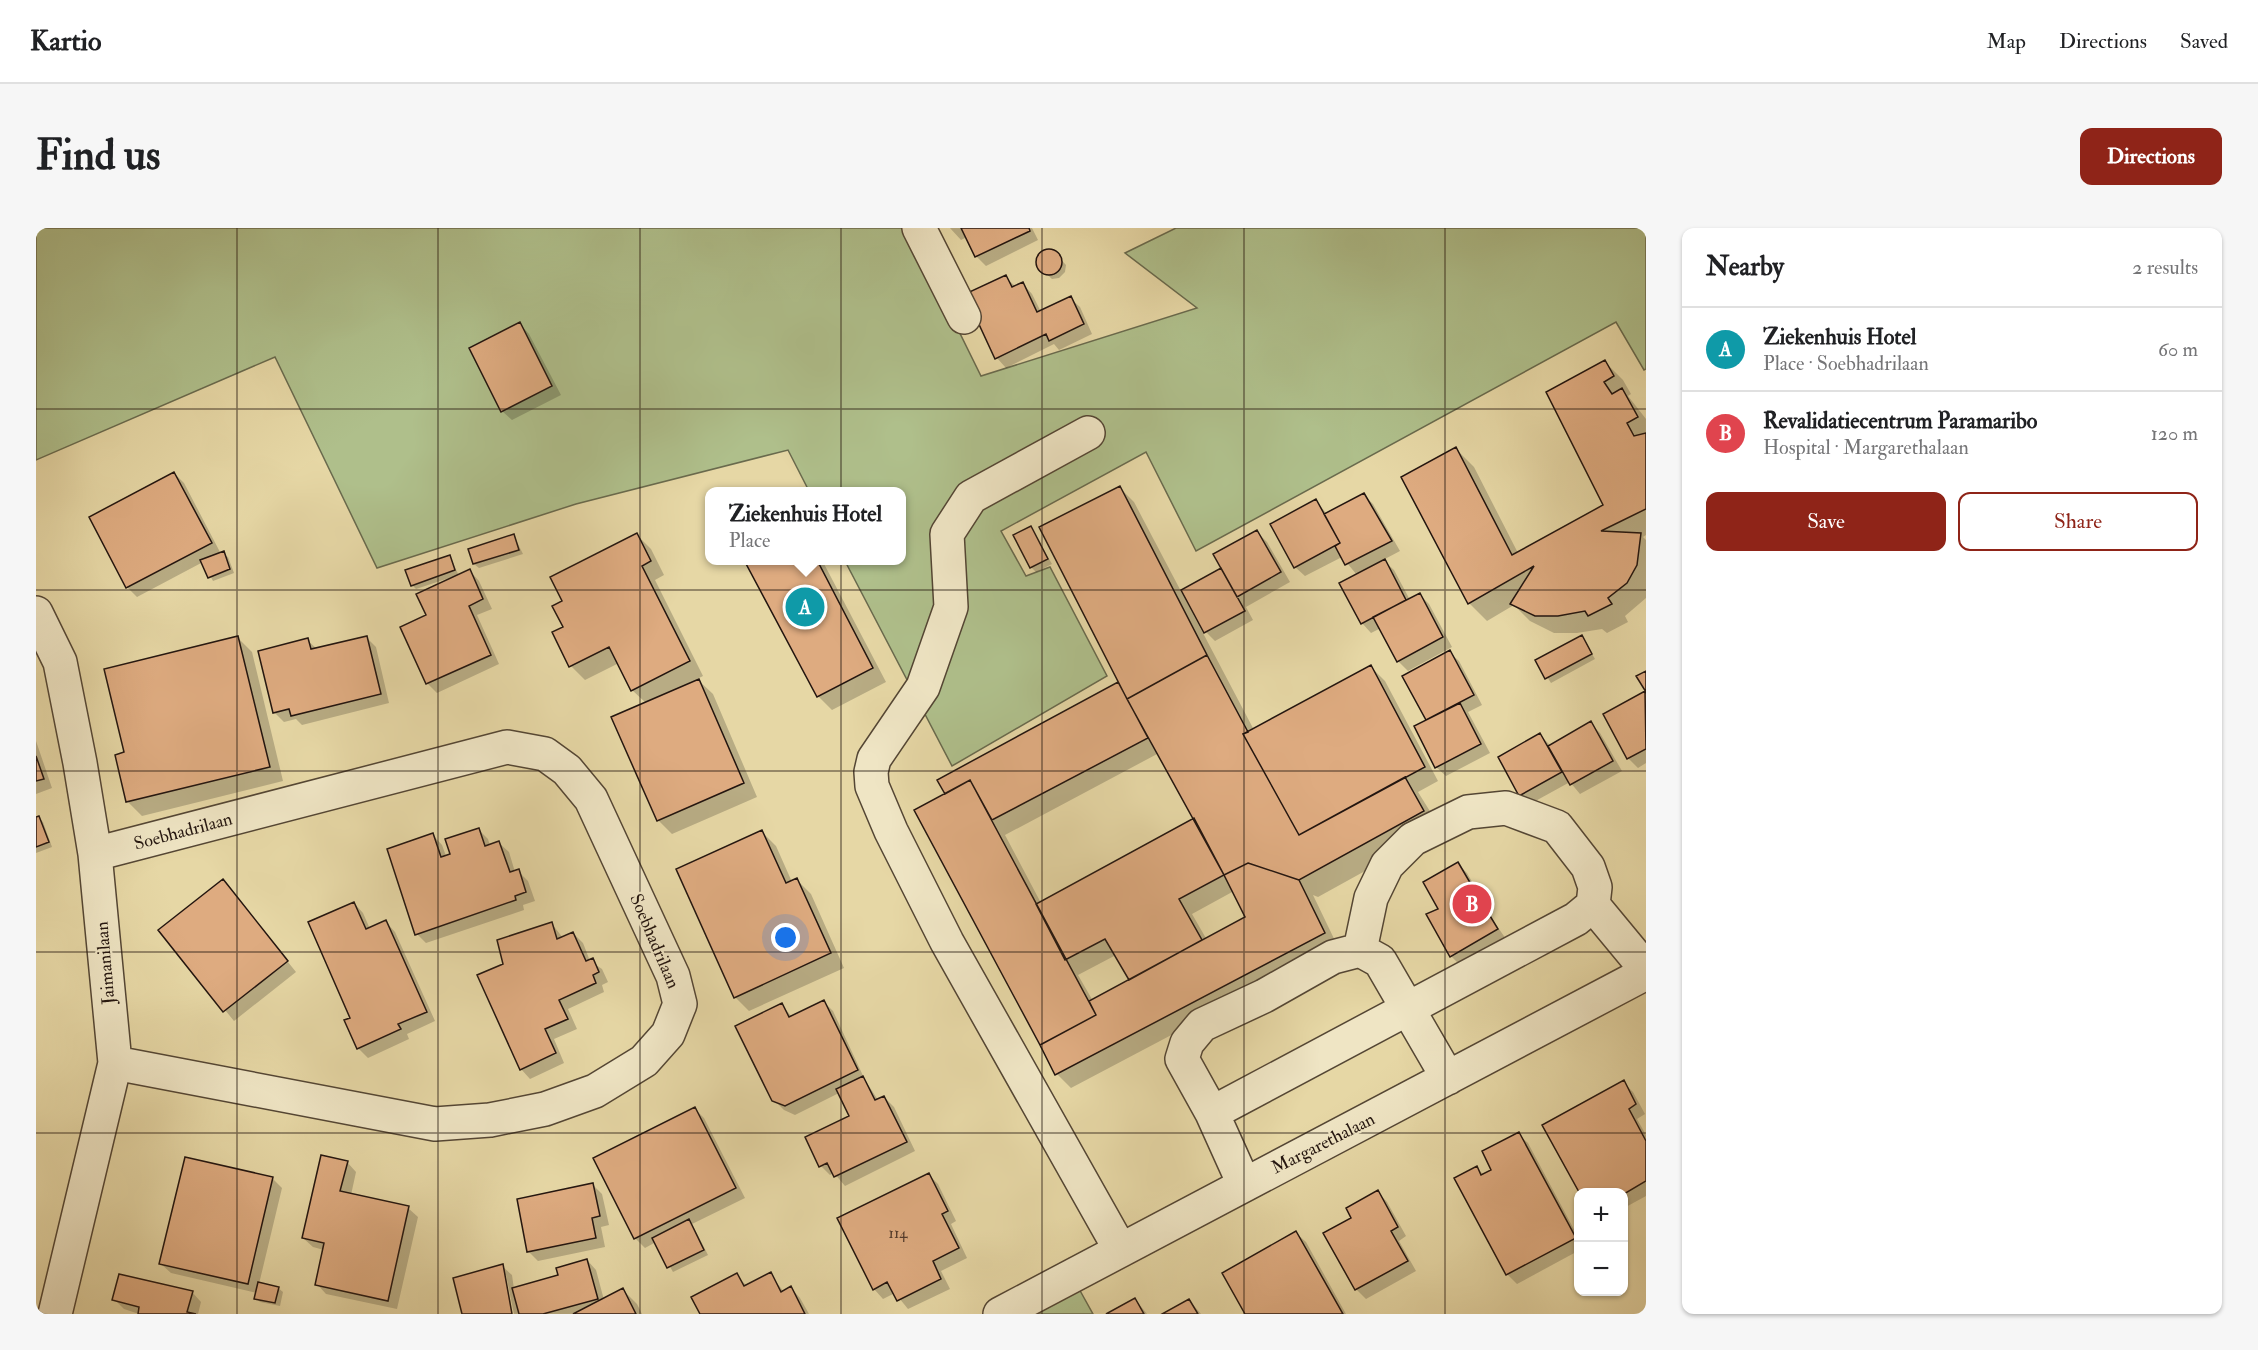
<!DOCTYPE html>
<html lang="en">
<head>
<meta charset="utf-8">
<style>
	:root { --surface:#fff; --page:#f6f6f6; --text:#202124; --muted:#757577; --line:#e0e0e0; --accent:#8f2418 }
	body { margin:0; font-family:"IM FELL Double Pica",serif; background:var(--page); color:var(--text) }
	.controls { position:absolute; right:18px; bottom:18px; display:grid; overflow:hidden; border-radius:12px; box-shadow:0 2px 4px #0004 }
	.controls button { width:54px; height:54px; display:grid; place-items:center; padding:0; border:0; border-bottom:2px solid var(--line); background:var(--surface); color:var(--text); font:30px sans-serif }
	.you { position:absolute; left:750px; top:710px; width:21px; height:21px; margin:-15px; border:4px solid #fff; border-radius:50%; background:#1a73e8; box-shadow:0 0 0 9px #1a73e833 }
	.badge { display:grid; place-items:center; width:39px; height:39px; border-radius:50%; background:var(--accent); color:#fff; font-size:20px; font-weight:700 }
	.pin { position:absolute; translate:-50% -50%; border:3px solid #fff; box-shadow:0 2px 6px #0006 }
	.popup { position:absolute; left:669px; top:259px; width:201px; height:78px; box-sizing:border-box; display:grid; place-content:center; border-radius:12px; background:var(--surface); filter:drop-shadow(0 2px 4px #0005); font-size:20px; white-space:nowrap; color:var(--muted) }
	.popup b { font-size:22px; color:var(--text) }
	.popup::after { content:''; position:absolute; left:50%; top:100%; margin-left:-12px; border:12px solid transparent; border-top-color:var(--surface) }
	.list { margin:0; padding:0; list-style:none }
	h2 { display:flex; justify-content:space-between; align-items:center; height:78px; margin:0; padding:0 24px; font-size:26px }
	h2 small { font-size:20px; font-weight:400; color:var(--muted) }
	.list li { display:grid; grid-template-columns:39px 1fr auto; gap:18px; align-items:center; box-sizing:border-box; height:84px; padding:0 24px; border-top:2px solid var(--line) }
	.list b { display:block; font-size:22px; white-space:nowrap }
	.list p { margin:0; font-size:20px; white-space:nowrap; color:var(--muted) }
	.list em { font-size:20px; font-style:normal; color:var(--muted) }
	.actions { display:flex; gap:12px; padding:18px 24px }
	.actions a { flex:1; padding:14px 0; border:2px solid var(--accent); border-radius:12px; text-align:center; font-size:21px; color:var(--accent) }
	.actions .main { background:var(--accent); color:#fff }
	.map { position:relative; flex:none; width:1610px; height:1086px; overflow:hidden; border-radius:12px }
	header { display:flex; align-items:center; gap:36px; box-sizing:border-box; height:84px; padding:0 30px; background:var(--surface); border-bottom:2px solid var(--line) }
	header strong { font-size:28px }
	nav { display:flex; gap:33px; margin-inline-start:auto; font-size:21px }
	.intro { display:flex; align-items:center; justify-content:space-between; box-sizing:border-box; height:144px; padding:0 36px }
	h1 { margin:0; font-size:42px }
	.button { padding:15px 27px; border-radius:12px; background:var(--accent); color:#fff; font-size:21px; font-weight:700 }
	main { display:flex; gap:36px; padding:0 36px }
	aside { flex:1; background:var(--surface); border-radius:12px; box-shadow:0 2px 4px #0004 }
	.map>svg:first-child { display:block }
</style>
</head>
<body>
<header>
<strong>Kartio</strong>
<nav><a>Map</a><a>Directions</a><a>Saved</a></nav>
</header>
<div class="intro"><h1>Find us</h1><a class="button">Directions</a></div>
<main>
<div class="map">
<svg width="1610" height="1086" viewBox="0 0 1610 1086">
	<rect width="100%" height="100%" fill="#e6d7a5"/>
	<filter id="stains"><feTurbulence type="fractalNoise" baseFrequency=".00333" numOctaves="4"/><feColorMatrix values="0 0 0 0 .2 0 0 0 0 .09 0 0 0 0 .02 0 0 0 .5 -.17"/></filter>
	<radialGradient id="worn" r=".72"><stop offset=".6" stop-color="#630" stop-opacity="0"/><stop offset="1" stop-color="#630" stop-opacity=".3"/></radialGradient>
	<path fill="#afbf8b" stroke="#696a4d" stroke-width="1.5" d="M 0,0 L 872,0 L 945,148 L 1161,80 L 1089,25 L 1140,0 L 1610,0 L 1610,141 L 1608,142 L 1580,94 L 1160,323 L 1110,224 L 965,303 L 990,348 L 1014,339 L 1071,448 L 916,538 L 809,333 L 865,332 L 865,264 L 773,263 L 752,222 L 540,276 L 341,340 L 239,129 L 0,232 Z
		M 1042,1059 L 1057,1086 L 991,1086 Z"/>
	<path fill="#0003" fill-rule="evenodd" d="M 914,0 L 996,0 L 1002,12 L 950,38 L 940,28 L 931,9 L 925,12 Z
		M 1007,24 L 1018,24 L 1030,37 L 1029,44 L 1023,50 L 1016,51 L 1002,38 L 1002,30 Z
		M 969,49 L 979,58 L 987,56 L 996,66 L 1005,84 L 1034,70 L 1044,79 L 1056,106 L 1023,122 L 1018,116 L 970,140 L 961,130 Z
		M 484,96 L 493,106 L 525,167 L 476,192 L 466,183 Z
		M 1569,134 L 1587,152 L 1595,166 L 1592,168 L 1610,191 L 1610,307 L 1607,309 L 1610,312 L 1610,370 L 1589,388 L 1592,394 L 1571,405 L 1566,401 L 1541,405 L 1518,405 L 1494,393 L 1478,377 L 1451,393 L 1433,375 L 1420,221 L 1438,239 L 1482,325 L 1569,278 L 1512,164 Z
		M 138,245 L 148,255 L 185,326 L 192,329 L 198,345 L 177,353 L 167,334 L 101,369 L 91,359 Z
		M 1084,260 L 1098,274 L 1218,502 L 1335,439 L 1349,453 L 1402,553 L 1382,564 L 1405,601 L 1282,669 L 1277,667 L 1302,719 L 1035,860 L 1021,846 L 911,566 L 903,553 L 1084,455 ZM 1123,525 L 1159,592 L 1005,675 L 969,607 ZM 1198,663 L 1212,690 L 1171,712 L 1156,686 ZM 1080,727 L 1095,753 L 1057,773 L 1042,747 Z
		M 1328,267 L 1337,276 L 1364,323 L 1347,332 L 1358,342 L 1374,372 L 1384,367 L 1393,376 L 1416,419 L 1372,443 L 1362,433 L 1345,400 L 1335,405 L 1326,395 L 1321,347 L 1306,329 L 1269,348 L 1259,339 L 1280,273 L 1291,286 Z
		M 995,300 L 1016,336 L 1000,344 L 995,339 Z
		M 1221,304 L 1231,314 L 1254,354 L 1210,379 L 1217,392 L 1179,413 L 1170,404 L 1187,340 Z
		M 601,307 L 615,321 L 628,347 L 619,352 L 667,448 L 661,451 L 677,466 L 721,569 L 636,606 L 622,592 L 610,475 L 596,462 L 583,435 L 549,452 L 535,438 L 529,400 L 528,373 Z
		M 478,308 L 487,326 L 443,340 L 438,336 L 434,322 Z
		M 414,328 L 423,348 L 434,343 L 443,353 L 456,381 L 441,387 L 463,436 L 401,465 L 391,455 L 392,388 L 417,351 L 416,349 L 380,361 L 376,357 Z
		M 710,332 L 786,332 L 850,454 L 796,482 L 782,468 Z
		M 330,409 L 340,419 L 353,475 L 266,497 L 260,491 L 248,494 L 238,484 L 271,412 L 281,421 Z
		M 1546,409 L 1559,431 L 1515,455 L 1501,433 Z
		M 202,410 L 216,424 L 247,553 L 106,588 L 92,574 L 81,528 L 90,525 Z
		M 1413,424 L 1423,433 L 1446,477 L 1432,484 L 1454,525 L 1410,548 L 1400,539 L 1392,493 L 1368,448 Z
		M 1610,465 L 1610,535 L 1602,540 L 1592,530 L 1569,487 Z
		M 1554,495 L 1564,505 L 1586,543 L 1544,566 L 1534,554 L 1494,576 L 1485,567 L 1504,507 L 1515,518 Z
		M 0,513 L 16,560 L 0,566 Z
		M 3,590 L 7,594 L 16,619 L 0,625 L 0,591 Z
		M 443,602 L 452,611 L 454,618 L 463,615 L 473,624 L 479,644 L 482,643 L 492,653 L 499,673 L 487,677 L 488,682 L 390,715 L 381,706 L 397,607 L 406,617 L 410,628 Z
		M 726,604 L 740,618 L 756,654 L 761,652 L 775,666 L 808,740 L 713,783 L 699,769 Z
		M 1422,636 L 1431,645 L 1451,680 L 1449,681 L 1470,711 L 1425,738 L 1415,728 L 1404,681 Z
		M 187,653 L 260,744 L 198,793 L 124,702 Z
		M 318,675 L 327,685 L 334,701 L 350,694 L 359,704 L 399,793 L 371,806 L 373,811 L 332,830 L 322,820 Z
		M 516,696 L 527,710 L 537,705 L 547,715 L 554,733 L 566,741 L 572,754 L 566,757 L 568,764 L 532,781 L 541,801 L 518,811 L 528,835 L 494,851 L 485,841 L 468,737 Z
		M 788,774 L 797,783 L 829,852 L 842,872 L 848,869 L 858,879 L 879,923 L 809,958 L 798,945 L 794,947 L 785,938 L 815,888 L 803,865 L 759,887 L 748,882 L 738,872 L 746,777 L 756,789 Z
		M 1587,854 L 1597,864 L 1609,886 L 1601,891 L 1610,907 L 1610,968 L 1588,980 L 1588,964 L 1545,964 L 1508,898 Z
		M 659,881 L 668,890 L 709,970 L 656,996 L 672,1027 L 637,1044 L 620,1014 L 609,1020 L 599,1010 Z
		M 1482,906 L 1492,915 L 1542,1009 L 1542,1023 L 1481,1056 L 1471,1046 L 1441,940 L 1448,947 L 1457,942 Z
		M 311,934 L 320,944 L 315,967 L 372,980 L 382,989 L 361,1081 L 290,1066 L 281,1056 L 288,1022 L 277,1019 L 267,1010 Z
		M 893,947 L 902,956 L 920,993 L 915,996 L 931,1030 L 905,1043 L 914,1061 L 872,1081 L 859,1065 L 847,1071 L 838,1061 Z
		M 236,950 L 246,960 L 223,1056 L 242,1060 L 247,1064 L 244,1078 L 224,1074 L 220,1070 L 221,1065 L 135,1045 L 125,1036 Z
		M 556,956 L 566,966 L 573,997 L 565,999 L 569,1019 L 502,1033 L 493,1024 Z
		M 1342,964 L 1351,974 L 1370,1008 L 1363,1013 L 1380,1043 L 1330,1071 L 1320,1061 L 1317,990 Z
		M 1260,1005 L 1270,1014 L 1310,1086 L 1211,1086 Z
		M 551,1032 L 560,1042 L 568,1072 L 587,1062 L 601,1076 L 606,1086 L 478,1086 L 470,1047 L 467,1047 L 475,1086 L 427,1086 L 466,1038 L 476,1047 L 478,1061 L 524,1048 Z
		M 734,1046 L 748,1064 L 755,1060 L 764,1070 L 773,1086 L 666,1086 L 700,1047 L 711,1058 Z
		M 156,1064 L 165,1074 L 162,1086 L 103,1086 L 88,1081 L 78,1071 Z
		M 1099,1071 L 1111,1086 L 1073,1086 Z
		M 1153,1072 L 1165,1086 L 1129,1086 Z"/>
	<path fill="#deab80" stroke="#23150f" stroke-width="1.5" d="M 925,0 L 993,0 L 994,3 L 939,29 Z
		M1000 34a13 13 0 1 1 26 0a13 13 0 1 1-26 0Z
		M 970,47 L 976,59 L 987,54 L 1001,84 L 1035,68 L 1048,96 L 1013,113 L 1010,106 L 959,131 L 929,66 Z
		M 484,94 L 516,158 L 465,184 L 433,120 Z
		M 1569,132 L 1578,148 L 1568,154 L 1576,166 L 1586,160 L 1602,189 L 1591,195 L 1598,208 L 1610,205 L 1610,281 L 1565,303 L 1605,305 L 1601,337 L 1591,355 L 1572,370 L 1576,376 L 1552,388 L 1549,383 L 1522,388 L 1499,388 L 1474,376 L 1498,338 L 1432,376 L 1365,249 L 1420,219 L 1476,327 L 1567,277 L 1510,164 Z
		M 138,244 L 176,315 L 90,360 L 53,289 Z
		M 1084,258 L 1171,427 L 1091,471 L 1003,299 Z
		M 1328,265 L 1356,313 L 1309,337 L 1299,318 L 1304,315 L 1288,286 Z
		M 1280,271 L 1304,315 L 1258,340 L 1234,296 Z
		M 995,298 L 1012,331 L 994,340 L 977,307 Z
		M 1221,302 L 1245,344 L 1201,369 L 1177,326 Z
		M 601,305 L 615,333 L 606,338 L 654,433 L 595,463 L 573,419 L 533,439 L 516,404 L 527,399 L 516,378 L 526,373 L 514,349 Z
		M 478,306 L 483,322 L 437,336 L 432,321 Z
		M 188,323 L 194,341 L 172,350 L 164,332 Z
		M 414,327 L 419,342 L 375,358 L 369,342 Z
		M 1349,331 L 1370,372 L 1325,396 L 1303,355 Z
		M 708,332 L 781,332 L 837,440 L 781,469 Z
		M 1185,340 L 1209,383 L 1168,405 L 1145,362 Z
		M 434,341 L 447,371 L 433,378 L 455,427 L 390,456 L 364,399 L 390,387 L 380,366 Z
		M 1384,365 L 1407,409 L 1361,434 L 1337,389 Z
		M 1546,407 L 1556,426 L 1509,451 L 1499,432 Z
		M 202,408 L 234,539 L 90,574 L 79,527 L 88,524 L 68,441 Z
		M 331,408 L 345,466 L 255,488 L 253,481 L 237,485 L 222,423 L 272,410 L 275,421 Z
		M 1414,422 L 1438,467 L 1390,492 L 1366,448 Z
		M 1171,427 L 1212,504 L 1207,506 L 1263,607 L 1369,549 L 1388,583 L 1263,652 L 1212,635 L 1188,647 L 1091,471 Z
		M 1335,437 L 1389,539 L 1263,607 L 1207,506 Z
		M 1610,443 L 1610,464 L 1600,448 Z
		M 663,451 L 708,555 L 621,593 L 575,489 Z
		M 1082,454 L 1112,510 L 956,592 L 934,552 L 909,566 L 901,552 Z
		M 1609,463 L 1610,521 L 1591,531 L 1567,486 Z
		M 1424,475 L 1445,516 L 1399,540 L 1378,498 Z
		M 1555,493 L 1577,533 L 1534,557 L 1512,518 Z
		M 1504,505 L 1526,544 L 1483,568 L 1462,529 Z
		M 0,528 L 8,551 L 0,553 Z
		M 934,552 L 1060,787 L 1004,817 L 878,582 Z
		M 3,588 L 13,614 L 0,619 L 0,589 Z
		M 1158,590 L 1188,647 L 1143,671 L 1166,712 L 1093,752 L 1069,711 L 1029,732 L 1000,676 Z
		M 443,600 L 449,618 L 463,613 L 474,644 L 483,641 L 490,664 L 479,668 L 480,672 L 379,707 L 351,621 L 397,605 L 405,629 L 414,626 L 409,611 Z
		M 726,602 L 750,655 L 761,650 L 795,725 L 698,770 L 640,641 Z
		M 1422,634 L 1443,670 L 1436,673 L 1440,681 L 1448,678 L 1462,701 L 1414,729 L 1390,686 L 1402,681 L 1387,654 Z
		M 1212,635 L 1263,652 L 1289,705 L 1019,847 L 1004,817 L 1060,787 L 1053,773 L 1209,689 L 1188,647 Z
		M 187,651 L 252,733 L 187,784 L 122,702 Z
		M 318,674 L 330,701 L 350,692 L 391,784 L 362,796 L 365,801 L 321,821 L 308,792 L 314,790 L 272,694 Z
		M 516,694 L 521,711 L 537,704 L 550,733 L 557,730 L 563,744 L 557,747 L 560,755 L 523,772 L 532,791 L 509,801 L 520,825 L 484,842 L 441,747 L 467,736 L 461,712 Z
		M 788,772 L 822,842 L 749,878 L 736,873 L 699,798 L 746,775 L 753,789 Z
		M 827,848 L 839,872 L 848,868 L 871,914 L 798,949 L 791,935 L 783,939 L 769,909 L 813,888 L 800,861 Z
		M 1588,852 L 1600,876 L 1593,881 L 1610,913 L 1610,953 L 1588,966 L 1543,964 L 1506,897 Z
		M 659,879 L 700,960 L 598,1011 L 557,930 Z
		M 1483,904 L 1540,1010 L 1470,1047 L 1418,950 L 1441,938 L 1445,947 L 1455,942 L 1446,923 Z
		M 285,927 L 312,933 L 304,963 L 373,978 L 352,1073 L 279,1057 L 288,1015 L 266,1010 Z
		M 149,929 L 237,949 L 212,1056 L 123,1036 Z
		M 893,945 L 912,983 L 906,986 L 923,1020 L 897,1033 L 905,1051 L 861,1073 L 851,1054 L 837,1062 L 801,990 Z
		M 557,955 L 564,988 L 556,990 L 560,1010 L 491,1024 L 481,971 Z
		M 1342,962 L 1362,999 L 1355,1003 L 1372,1033 L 1319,1062 L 1287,1005 L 1315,990 L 1310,980 Z
		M 653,991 L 668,1022 L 631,1040 L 616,1010 Z
		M 1260,1003 L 1307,1086 L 1209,1086 L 1186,1045 Z
		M 551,1031 L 562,1071 L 507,1086 L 483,1086 L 476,1060 L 522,1047 L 520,1040 Z
		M 467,1036 L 476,1086 L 426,1086 L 417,1050 Z
		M 735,1044 L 745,1064 L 755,1058 L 769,1086 L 664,1086 L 655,1069 L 701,1045 L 708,1058 Z
		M 83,1046 L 157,1063 L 151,1084 L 160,1086 L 102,1086 L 103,1079 L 76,1072 Z
		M 222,1054 L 243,1059 L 239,1075 L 218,1071 Z
		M 587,1060 L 600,1086 L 537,1086 Z
		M 1099,1070 L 1108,1086 L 1070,1086 Z
		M 1153,1071 L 1162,1086 L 1126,1086 Z"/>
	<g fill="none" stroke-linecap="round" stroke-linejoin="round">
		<defs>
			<path id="minor" d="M 883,0 L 928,89
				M 1052,205 L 935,269 L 911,306 L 915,379 L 887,459 L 838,531 L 835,544 L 836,558 L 855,603 L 911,714 L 1084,1021
				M 0,385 L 24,434 L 44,535 L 59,626 L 79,835 L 19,1086
				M 59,626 L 471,519 L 509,526 L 531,542 L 555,571 L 637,748 L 644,776 L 632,806 L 608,833 L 559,863 L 509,881 L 454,892 L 399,896 L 79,835
				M 1557,677 L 1610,741
				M 1176,885 L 1540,691 L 1557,677 L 1559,659 L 1552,639 L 1521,599 L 1470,580 L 1432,584 L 1377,611 L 1351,637 L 1335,670 L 1324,722
				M 1208,956 L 1176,885 L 1146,831 L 1151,815 L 1166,797 L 1228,768 L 1297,729 L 1324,722 L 1344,733 L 1412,850
				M 964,1086 L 1610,745"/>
		</defs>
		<use href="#minor" stroke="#544634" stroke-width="36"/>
		<use href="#minor" stroke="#efe5c4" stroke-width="33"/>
	</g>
	<path fill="none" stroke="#23150f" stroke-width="1.5" stroke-opacity="0.55" d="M 201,0 L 201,1086M 402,0 L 402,1086M 604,0 L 604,1086M 805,0 L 805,1086M 1006,0 L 1006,1086M 1208,0 L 1208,1086M 1409,0 L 1409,1086M 0,181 L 1610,181M 0,362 L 1610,362M 0,543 L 1610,543M 0,724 L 1610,724M 0,905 L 1610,905"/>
	<g text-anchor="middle" stroke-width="4.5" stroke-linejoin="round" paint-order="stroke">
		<g font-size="15" fill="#523a2b">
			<text x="862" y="1010">114</text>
		</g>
		<g font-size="18" fill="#23150f" stroke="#efe5c4">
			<text transform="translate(147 603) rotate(-15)" y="6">Soebhadrilaan</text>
			<text transform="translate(619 713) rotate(67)" y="6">Soebhadrilaan</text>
			<text transform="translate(69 735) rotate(-95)" y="6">Jaimanilaan</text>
			<text transform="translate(1287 915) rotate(-27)" y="6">Margarethalaan</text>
		</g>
	</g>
	<rect width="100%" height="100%" filter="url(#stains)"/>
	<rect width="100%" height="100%" fill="url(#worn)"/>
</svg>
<div class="controls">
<button>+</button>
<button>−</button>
</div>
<div class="you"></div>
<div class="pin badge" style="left:769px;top:379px;background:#0f9aa8">A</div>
<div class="popup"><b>Ziekenhuis Hotel</b>Place</div>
<div class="pin badge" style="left:1436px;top:676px;background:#e0444e">B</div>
</div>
<aside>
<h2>Nearby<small>2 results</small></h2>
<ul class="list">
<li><span class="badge" style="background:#0f9aa8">A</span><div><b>Ziekenhuis Hotel</b><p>Place · Soebhadrilaan</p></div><em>60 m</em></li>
<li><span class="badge" style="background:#e0444e">B</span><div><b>Revalidatiecentrum Paramaribo</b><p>Hospital · Margarethalaan</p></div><em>120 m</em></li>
</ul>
<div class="actions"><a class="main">Save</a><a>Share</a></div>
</aside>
</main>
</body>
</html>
